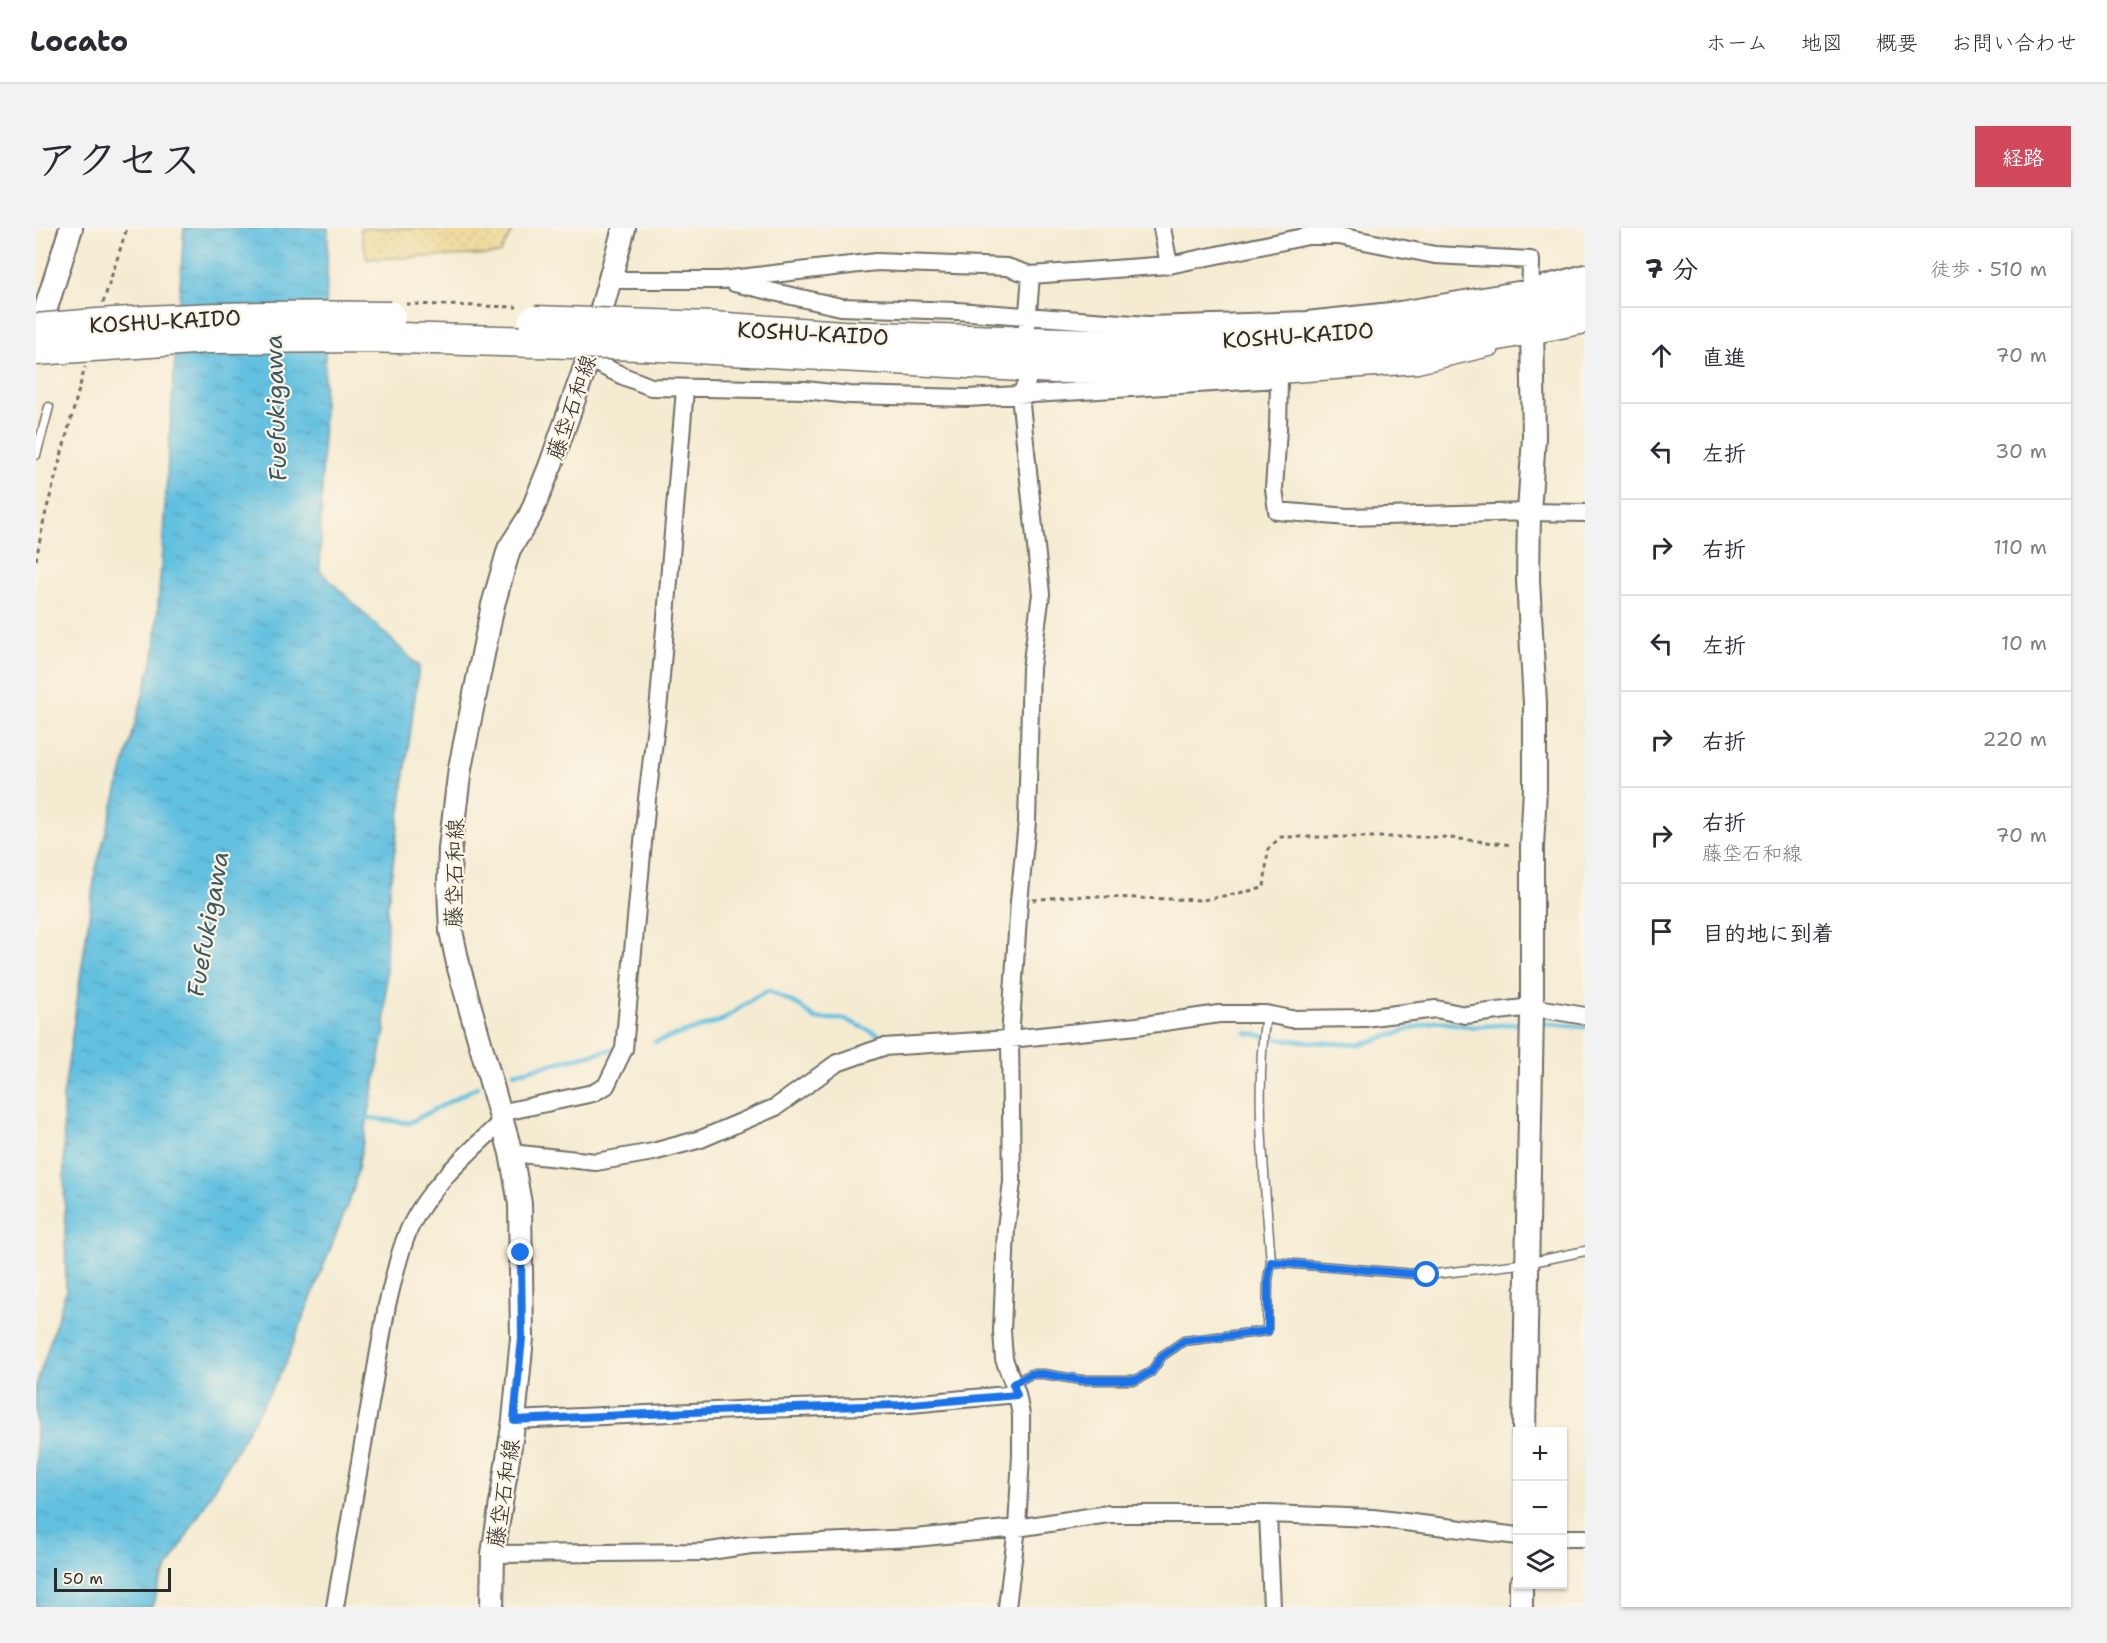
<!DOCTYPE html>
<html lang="ja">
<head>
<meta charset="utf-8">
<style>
	:root { --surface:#fff; --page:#f2f2f3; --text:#2b2b33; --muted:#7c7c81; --line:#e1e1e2; --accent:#d1495b }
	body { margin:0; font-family:"Shantell Sans","Klee One",sans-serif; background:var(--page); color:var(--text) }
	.controls { position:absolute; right:18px; bottom:18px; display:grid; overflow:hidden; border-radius:0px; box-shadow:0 2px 4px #0004 }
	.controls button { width:54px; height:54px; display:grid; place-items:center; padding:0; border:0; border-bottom:2px solid var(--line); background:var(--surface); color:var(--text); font:30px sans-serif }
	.scale { position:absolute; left:18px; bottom:15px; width:117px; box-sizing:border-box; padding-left:6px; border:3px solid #2b2b2b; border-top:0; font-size:16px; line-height:21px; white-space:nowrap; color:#2b2b2b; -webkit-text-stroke:4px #fcf5e5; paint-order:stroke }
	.stop { position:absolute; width:18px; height:18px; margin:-14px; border:4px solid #1a73e8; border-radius:50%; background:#fff }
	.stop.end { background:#1a73e8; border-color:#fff; box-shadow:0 2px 6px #0008 }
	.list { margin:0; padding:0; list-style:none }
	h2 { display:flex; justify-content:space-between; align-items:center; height:78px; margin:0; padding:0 24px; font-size:26px }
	h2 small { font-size:20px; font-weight:400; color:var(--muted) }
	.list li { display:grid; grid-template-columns:39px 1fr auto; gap:18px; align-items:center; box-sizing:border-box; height:96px; padding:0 24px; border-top:2px solid var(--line) }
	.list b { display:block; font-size:22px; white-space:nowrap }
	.list p { margin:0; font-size:20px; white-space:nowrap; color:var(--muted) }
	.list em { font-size:20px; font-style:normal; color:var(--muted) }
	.icon { flex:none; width:33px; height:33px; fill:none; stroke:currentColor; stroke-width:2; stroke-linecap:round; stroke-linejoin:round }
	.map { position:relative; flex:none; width:1549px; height:1379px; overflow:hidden; border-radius:0px }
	header { display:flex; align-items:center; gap:36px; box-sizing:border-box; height:84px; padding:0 30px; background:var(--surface); border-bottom:2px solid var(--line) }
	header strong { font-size:28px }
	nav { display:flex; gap:33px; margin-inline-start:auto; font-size:21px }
	.intro { display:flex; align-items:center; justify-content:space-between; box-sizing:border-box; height:144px; padding:0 36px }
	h1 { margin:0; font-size:42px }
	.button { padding:15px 27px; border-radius:0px; background:var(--accent); color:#fff; font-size:21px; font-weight:700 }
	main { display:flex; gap:36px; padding:0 36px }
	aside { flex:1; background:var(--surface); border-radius:0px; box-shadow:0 2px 4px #0004 }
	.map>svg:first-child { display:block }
</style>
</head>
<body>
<header>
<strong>Locato</strong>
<nav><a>ホーム</a><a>地図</a><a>概要</a><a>お問い合わせ</a></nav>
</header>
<div class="intro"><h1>アクセス</h1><a class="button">経路</a></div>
<main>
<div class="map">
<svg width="1549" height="1379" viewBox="0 0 1549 1379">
	<defs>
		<pattern id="sand-dots" width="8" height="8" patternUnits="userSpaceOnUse" patternTransform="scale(1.5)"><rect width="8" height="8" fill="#eeda9e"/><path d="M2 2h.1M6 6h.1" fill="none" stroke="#cb8" stroke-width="1.8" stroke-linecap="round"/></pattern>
		<pattern id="water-ripples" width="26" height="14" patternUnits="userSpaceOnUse" patternTransform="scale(1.5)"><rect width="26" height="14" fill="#62c0e0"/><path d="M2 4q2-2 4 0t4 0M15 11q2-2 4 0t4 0" fill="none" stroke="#519cb6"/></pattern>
	</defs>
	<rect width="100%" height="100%" fill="#fcf5e5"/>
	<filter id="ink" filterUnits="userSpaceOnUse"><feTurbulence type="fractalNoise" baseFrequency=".0167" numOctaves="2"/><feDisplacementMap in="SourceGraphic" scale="12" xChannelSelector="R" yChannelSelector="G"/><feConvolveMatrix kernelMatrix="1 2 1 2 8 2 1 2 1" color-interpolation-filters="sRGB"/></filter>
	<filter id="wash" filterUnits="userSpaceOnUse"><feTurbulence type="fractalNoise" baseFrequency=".008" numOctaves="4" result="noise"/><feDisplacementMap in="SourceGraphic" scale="24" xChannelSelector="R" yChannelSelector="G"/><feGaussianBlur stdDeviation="1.35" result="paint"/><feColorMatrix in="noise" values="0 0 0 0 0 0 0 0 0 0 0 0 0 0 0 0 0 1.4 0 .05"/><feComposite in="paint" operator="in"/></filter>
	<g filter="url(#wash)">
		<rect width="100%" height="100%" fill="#f4ebd1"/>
		<path fill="url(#sand-dots)" stroke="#8c8264" stroke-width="1.5" d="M 324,0 L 478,0 L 464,26 L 331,31 Z"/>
		<path fill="url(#water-ripples)" stroke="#467686" stroke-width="1.5" d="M 148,0 L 292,0 L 284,343 L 383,438 L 351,682 L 349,803 L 318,960 L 248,1140 L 125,1352 L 116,1379 L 0,1379 L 0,1158 L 30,1063 L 27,870 L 60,640 L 119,423 Z"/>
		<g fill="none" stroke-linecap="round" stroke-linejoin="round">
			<path stroke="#62c0e0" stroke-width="4.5" d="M 1501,795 L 1549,799
				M 1211,805 L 1249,812 L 1323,817 L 1400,793 L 1436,799 L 1489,795
				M 619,814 L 687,792 L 719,769 L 733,763 L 764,778 L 779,791 L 809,791 L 856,813
				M 478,845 L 582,820
				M 327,889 L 373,895 L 441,859"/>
		</g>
	</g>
	<g filter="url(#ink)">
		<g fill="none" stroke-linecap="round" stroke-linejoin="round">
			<defs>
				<path id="lane" d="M 1243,151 L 1382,141 L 1458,123
					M 0,227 L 13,179
					M 1235,1034 L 1391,1047 L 1492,1035 L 1549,1023
					M 977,1156 L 995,1146 L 1008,1146 L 1045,1152 L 1100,1152 L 1115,1144 L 1126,1128 L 1148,1113 L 1231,1103 L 1232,1052 L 1235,1034 C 1229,952 1218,867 1230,786"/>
				<path id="street" d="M 1126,0 L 1133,37
					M 575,52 L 686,52 L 840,34 L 971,39 L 995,47 L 1133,37 L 1272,8 L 1303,8 L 1399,27 L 1495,32 L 1494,85
					M 698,55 L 805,79 L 921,83 L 1112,97 L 1271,92 L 1364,82 L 1494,60 L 1549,45
					M 991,97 L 995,47
					M 552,131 L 587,148 L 615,159 L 769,162 L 814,167 L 932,170 L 1243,151 L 1242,201 L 1238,261 L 1241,283 L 1312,289 L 1493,284 L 1549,285
					M 464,885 L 557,865 L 570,858 L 588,821 L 611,571 L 623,472 L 649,161
					M 475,925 L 560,934 L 617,924 L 665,911 L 740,879 L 801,835 L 847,819 L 974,811 L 1101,798 L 1183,786 L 1230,786 L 1255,791 L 1328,790 L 1400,781 L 1429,787 L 1496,779 L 1549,788
					M 478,1192 L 723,1181 L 864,1177 L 981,1166
					M 1232,1286 L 1236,1379
					M 1526,1310 L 1549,1310
					M 457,1326 L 667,1324 L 715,1317 L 879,1310 L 981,1300 L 1072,1286 L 1232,1286 L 1337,1290 L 1482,1308
					M 299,1379 L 351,1077 C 358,1051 363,1022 375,997 C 396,955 433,925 466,893
					M 971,1379 L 981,1300 L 985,1227 L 985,1187 L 981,1166 L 968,1131 L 966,1103 L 970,1000 L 976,954 L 974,811 L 983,674 L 991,594 L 995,440 L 1005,366 L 984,167 L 991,154"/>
				<path id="secondary" d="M 0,112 L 35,0
					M 1488,1204 L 1496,785 L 1496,619 L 1499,560 L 1499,475 L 1492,352 L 1493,284 L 1498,209 L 1496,100
					M 456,1379 L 457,1326 L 478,1192 L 486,1110 L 484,976 L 475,925 L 423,740 L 415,703 L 413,659 L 414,620 L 424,540 L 457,377 L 473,321 L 494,288 L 515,236 L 552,131 L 588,0
					M 1485,1379 L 1485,1356"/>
				<path id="highway" d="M 676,99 L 807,108 L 1118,118 L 1350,100 L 1493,78 L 1549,62
					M 677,121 L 1019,140 L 1179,139 L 1365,126 L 1549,90"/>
			</defs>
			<use href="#lane" stroke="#716e65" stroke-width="11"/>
			<use href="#street" stroke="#716e65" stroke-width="20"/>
			<use href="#secondary" stroke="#716e65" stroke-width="26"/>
			<use href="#highway" stroke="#716e65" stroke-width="33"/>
			<path stroke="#716e65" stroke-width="3" stroke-dasharray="4.5 4.5" stroke-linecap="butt" d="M 67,75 L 91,0
				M 0,332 L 8,291 L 49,139
				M 997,672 L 1033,668 L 1167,672 L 1228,660 L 1232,621 L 1245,609 L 1406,609 L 1477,617"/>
			<use href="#lane" stroke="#fff" stroke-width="8"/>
			<use href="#street" stroke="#fff" stroke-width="16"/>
			<use href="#secondary" stroke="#fff" stroke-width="22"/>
			<use href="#highway" stroke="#fff" stroke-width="30"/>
			<defs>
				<path id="highway-bridge" d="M 498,93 L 676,99
					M 0,101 C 118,90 236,87 354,89
					M 0,122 L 171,110 L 329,109 L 605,117 L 677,121"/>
			</defs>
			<use href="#highway-bridge" stroke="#716e65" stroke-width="33" stroke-linecap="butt"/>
			<path stroke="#716e65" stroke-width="3" stroke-dasharray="4.5 4.5" stroke-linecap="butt" d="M 370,76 L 481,79"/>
			<use href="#highway-bridge" stroke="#fff" stroke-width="30"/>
		</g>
	</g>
	<g fill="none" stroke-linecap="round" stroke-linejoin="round" filter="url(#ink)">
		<path stroke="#1a73e8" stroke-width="8" d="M 485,1025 L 486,1110 L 478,1192 L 723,1181 L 864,1177 L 981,1167 L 977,1156 L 995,1146 L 1008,1146 L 1045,1152 L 1100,1152 L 1115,1144 L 1126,1128 L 1148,1113 L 1232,1103 L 1232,1052 L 1235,1034 L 1391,1047"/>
	</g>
	<g text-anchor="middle" stroke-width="4.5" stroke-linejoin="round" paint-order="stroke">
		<g font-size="22" fill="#2b2b2b" stroke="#fcf5e5">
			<text transform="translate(129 93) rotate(-3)" y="8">KOSHU-KAIDO</text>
			<text transform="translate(777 105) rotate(3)" y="8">KOSHU-KAIDO</text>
			<text transform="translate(1262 107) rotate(-4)" y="8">KOSHU-KAIDO</text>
			<text transform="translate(535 179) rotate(-71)" y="8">藤垈石和線</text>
			<text transform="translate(418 645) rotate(-89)" y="8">藤垈石和線</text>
			<text transform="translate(467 1265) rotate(-81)" y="8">藤垈石和線</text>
		</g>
		<g font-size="24" font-style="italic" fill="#3c5861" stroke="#fcf5e5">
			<text transform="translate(240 180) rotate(-92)" y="8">Fuefukigawa</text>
			<text transform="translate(172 696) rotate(-80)" y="8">Fuefukigawa</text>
		</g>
	</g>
</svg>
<div class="controls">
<button>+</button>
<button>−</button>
<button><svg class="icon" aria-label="layers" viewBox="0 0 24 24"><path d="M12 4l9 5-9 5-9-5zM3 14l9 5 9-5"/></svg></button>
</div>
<div class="scale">50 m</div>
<div class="stop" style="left:1391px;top:1047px"></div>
<div class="stop end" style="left:485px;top:1025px"></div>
</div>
<aside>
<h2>7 分<small>徒歩 · 510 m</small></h2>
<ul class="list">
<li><svg class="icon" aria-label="ahead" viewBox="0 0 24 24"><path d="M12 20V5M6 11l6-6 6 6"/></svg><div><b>直進</b></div><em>70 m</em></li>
<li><svg class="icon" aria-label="left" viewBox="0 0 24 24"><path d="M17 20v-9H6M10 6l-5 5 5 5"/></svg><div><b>左折</b></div><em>30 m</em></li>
<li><svg class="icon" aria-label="right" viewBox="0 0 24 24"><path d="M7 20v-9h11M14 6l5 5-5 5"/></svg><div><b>右折</b></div><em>110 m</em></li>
<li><svg class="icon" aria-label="left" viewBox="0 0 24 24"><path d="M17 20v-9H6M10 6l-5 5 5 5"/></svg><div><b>左折</b></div><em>10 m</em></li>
<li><svg class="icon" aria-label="right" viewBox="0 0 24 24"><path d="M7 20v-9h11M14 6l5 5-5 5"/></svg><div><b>右折</b></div><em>220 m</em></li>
<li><svg class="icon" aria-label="right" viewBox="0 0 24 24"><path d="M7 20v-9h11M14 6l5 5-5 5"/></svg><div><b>右折</b><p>藤垈石和線</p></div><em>70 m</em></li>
<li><svg class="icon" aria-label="arrive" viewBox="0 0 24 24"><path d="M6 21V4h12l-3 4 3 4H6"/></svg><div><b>目的地に到着</b></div></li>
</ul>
</aside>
</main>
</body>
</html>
